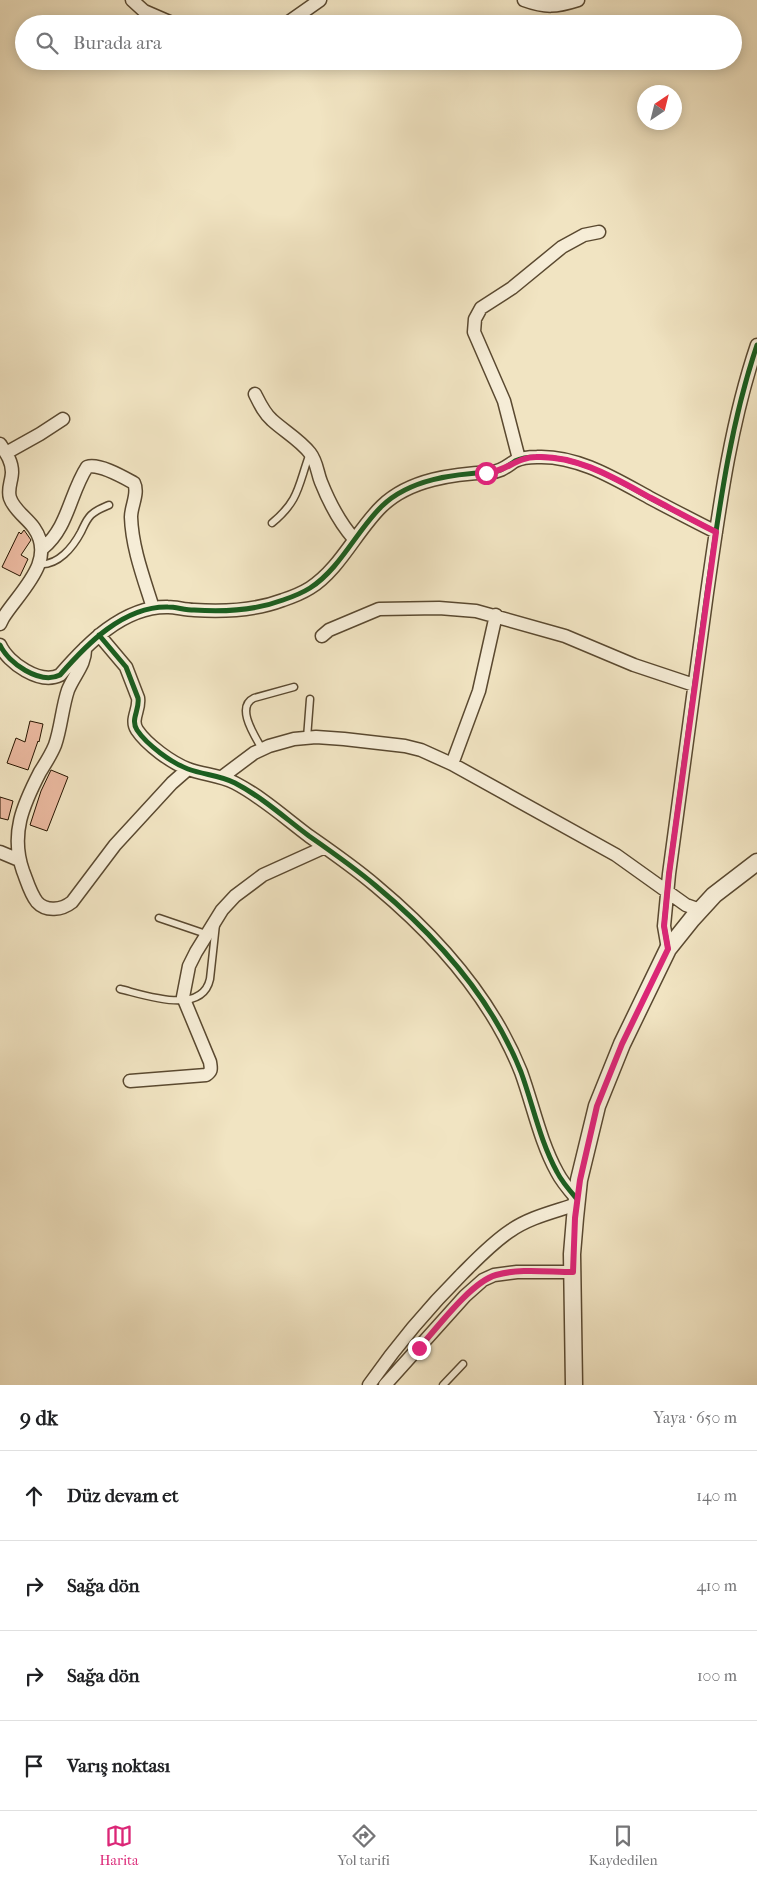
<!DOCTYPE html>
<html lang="tr">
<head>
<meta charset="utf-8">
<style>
	:root { --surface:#fff; --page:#f6f6f6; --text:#202124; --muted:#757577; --line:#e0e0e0; --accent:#db2777 }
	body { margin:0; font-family:"IM FELL French Canon",serif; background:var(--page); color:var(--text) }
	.compass { position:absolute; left:637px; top:85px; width:45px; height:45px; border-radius:50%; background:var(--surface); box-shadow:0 2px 12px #0003; rotate:35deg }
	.stop { position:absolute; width:15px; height:15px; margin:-11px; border:4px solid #db2777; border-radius:50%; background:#fff }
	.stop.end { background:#db2777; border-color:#fff; box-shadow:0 1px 5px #0008 }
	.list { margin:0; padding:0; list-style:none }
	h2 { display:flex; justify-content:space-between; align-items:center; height:65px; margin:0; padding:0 20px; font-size:21px }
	h2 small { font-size:16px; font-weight:400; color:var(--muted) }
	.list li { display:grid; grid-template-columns:32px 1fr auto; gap:15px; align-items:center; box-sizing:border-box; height:90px; padding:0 20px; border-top:1px solid var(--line) }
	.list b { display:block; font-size:19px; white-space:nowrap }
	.list em { font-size:16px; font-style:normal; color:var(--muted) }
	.icon { flex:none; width:28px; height:28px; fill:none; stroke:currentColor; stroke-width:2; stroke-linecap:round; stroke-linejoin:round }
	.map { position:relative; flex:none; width:757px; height:1385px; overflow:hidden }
	.search { position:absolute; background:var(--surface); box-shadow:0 2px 12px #0003; left:15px; right:15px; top:15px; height:55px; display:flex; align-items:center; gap:12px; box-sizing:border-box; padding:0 18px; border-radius:28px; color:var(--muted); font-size:19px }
	.sheet { height:425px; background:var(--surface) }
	nav { display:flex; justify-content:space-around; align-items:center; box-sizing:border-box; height:70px; border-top:1px solid var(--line); background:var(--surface); font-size:14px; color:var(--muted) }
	nav a { display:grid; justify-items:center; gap:2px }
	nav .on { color:var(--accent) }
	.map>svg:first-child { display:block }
</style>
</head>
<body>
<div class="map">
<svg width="757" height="1385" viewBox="0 0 757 1385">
	<rect width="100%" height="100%" fill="#f1e4c2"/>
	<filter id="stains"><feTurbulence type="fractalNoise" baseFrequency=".004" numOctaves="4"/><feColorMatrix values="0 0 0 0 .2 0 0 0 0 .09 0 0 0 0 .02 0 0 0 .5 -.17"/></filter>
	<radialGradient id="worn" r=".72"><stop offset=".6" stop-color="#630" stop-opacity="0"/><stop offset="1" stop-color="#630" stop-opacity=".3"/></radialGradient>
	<path fill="#ebb9a0" stroke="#271500" d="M 24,530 L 31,540 L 21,555 L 28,559 L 20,576 L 2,567 L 19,532 L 21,534 Z
		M 30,721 L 43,724 L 39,742 L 38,741 L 28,770 L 7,763 L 16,738 L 25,742 Z
		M 51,770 L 68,777 L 47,831 L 30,825 L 41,791 Z
		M 0,797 L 13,801 L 8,820 L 0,818 Z"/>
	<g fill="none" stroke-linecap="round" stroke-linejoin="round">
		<defs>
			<path id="service" d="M 272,523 C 300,500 298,485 310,453
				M 39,564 C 58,566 73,547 81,532 C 84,526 86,520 91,515 C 96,510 102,508 109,505
				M 307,738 L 310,699
				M 262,749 C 255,736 235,707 254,698 L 294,687
				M 159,918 L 206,934
				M 120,989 C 145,995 202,1016 210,979 L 216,924
				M 443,1385 L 463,1364"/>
			<path id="minor" d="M 132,0 L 144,11 L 174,24
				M 524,0 C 546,8 556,7 578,0
				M 286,24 L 320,0
				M 255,394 C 260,404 264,413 272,420 C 284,431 300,440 310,453 C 317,462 317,472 321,482 C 329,502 340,523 354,539
				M 0,444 C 6,453 12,461 12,472 C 12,481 7,489 10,498 C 14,510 27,518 34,528 C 57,561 20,591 3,618 L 0,624
				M 6,453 L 40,434 L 63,419
				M 519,459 L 504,401 L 474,332 L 475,319 L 481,308 L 512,288 L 562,247 L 584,235 L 599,232
				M 43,548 C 68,528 70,493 87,467 C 99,463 123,477 134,483 C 139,493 131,506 131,517 C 132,548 144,579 153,608
				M 99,635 L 126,667 L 138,698 C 140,710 130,719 137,730 C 147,745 172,763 188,769 C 204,775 220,775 235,783 C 262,797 285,818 309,836 C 332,852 355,868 376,886 C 436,936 492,999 521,1072 C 533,1105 540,1141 557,1172 C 562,1182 570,1191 577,1199
				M 322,636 L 329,630 L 379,609 L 439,608 L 476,611 L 565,636 L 634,665 L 694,685
				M 0,645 C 8,663 40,685 60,675 C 86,645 123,606 168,607 C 176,607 185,610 194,610 C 224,612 254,611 283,600 C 292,597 302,593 310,588 C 340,569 357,530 382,506 C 410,479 454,474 491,472 C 501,472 507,466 515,461 C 521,458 529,457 537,457 C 578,455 617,480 652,499 C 673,510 694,521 716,532
				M 85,648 C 86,664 74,675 68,690 C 62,708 61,728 55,745 C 51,755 45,764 40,772 C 23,805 10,834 23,871 C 27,881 30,893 37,902 C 46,912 62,910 72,902 L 115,845 L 172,783 L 188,769
				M 452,764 L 479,691 L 496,615
				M 222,777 L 254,753 L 269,746 L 294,739 L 316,737 L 344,739 L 405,746 L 421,750 L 452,764 L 616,855 L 686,905 L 700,910
				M 0,852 L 19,860
				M 668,949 L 664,926 L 669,874 C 682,781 694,687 707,593 C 719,510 730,425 757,345
				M 130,1081 L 206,1075 C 212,1071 211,1069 210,1062 L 183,997 L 189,966 L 196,952 L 222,910 L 235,896 L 263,875 L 325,847
				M 369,1385 C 397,1345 427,1309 462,1274 C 477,1259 492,1243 510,1231 C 530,1217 554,1212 577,1204
				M 385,1385 L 465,1296 L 483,1280 L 494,1275 L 517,1272 L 573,1272"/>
			<path id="tertiary" d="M 574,1385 L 572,1254 L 575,1218 L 579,1180 L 597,1106 L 622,1044 L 668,949 L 692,919 L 714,895 L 757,862"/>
		</defs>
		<use href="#service" stroke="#5a4930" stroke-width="9"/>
		<use href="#minor" stroke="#5a4930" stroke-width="15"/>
		<use href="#tertiary" stroke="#5a4930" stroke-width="19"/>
		<use href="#service" stroke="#f6edd7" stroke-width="6"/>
		<use href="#minor" stroke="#f6edd7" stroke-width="12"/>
		<use href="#tertiary" stroke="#f6edd7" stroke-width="16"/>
		<defs>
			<path id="cycleway" d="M 99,635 L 126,667 L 138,698 C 140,710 130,719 137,730 C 147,745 172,763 188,769 C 204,775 220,775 235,783 C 262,797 285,818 309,836 C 332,852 355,868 376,886 C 436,936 492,999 521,1072 C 533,1105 540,1141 557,1172 C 562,1182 570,1191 577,1199
				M 0,645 C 8,663 40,685 60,675 C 86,645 123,606 168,607 C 176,607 185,610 194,610 C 224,612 254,611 283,600 C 292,597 302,593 310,588 C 340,569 357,530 382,506 C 410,479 454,474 491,472 C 501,472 507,466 515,461 C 521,458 529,457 537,457 C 578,455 617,480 652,499 C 673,510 694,521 716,532
				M 668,949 L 664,926 L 669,874 C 682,781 694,687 707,593 C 719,510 730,425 757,345"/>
		</defs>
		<use href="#cycleway" stroke="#f6edd7" stroke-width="8"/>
		<use href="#cycleway" stroke="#1b5e20" stroke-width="5"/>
	</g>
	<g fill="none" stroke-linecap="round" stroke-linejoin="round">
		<path stroke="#db2777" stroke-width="6" d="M 419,1348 C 437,1328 471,1282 496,1275 C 520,1268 548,1272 573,1272 L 575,1218 L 580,1180 L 597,1106 L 622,1044 L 668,949 L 664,926 L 669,874 L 716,532 C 694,521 672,509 651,498 C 616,479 577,455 536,457 C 517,457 505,472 486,473"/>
	</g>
	<rect width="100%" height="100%" filter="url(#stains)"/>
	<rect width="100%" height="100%" fill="url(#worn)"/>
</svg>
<svg class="compass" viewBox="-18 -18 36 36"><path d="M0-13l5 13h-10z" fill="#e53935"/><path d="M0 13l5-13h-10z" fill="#757577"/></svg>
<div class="stop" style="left:486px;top:473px"></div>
<div class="stop end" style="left:419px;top:1348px"></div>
<div class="search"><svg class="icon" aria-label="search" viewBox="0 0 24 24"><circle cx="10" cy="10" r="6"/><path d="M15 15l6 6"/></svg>Burada ara</div>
</div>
<section class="sheet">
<h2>9 dk<small>Yaya · 650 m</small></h2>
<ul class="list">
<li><svg class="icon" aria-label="ahead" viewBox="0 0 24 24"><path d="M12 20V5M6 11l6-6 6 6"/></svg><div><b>Düz devam et</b></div><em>140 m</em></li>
<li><svg class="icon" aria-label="right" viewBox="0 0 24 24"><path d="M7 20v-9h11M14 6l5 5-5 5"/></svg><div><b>Sağa dön</b></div><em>410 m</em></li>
<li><svg class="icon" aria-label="right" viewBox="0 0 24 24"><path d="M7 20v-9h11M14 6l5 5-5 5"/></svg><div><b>Sağa dön</b></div><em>100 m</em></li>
<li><svg class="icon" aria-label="arrive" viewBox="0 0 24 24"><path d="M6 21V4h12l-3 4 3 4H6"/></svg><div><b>Varış noktası</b></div></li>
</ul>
</section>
<nav>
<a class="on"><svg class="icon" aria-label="map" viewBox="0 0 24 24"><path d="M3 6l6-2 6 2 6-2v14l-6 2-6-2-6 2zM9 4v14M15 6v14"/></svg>Harita</a>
<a><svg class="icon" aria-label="directions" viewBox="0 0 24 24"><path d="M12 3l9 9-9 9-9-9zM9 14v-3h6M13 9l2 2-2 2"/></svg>Yol tarifi</a>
<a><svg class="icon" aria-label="saved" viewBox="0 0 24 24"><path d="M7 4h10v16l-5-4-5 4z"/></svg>Kaydedilen</a>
</nav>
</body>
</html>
